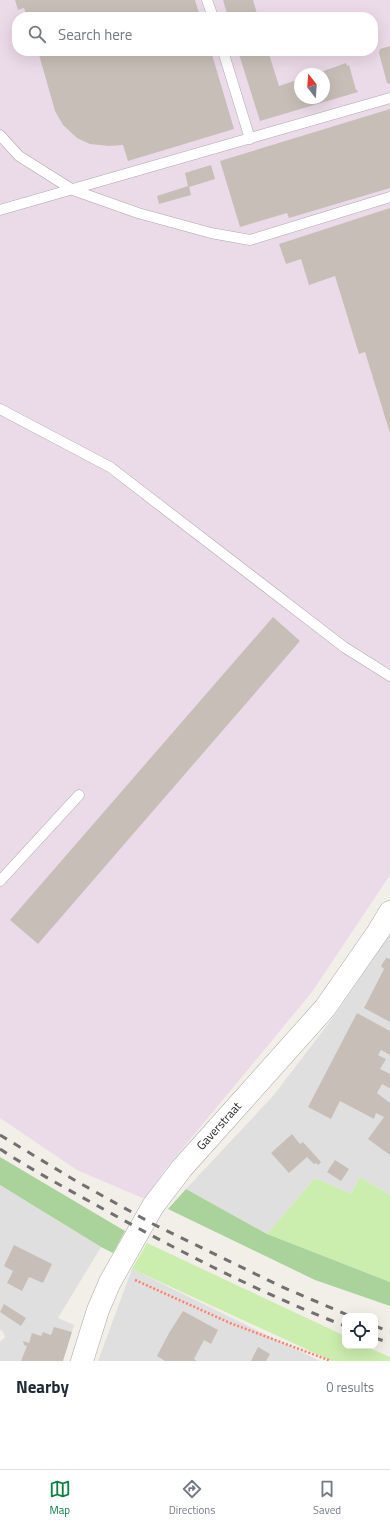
<!DOCTYPE html>
<html lang="en">
<head>
<meta charset="utf-8">
<style>
	:root { --surface:#fff; --page:#f2f2f3; --text:#1f2937; --muted:#747a83; --line:#e0e1e3; --accent:#0b8043 }
	body { margin:0; font-family:"Titillium Web",sans-serif; background:var(--page); color:var(--text) }
	.controls { position:absolute; right:12px; bottom:12px; display:grid; overflow:hidden; border-radius:8px; box-shadow:0 4px 16px #0002 }
	.controls button { width:36px; height:36px; display:grid; place-items:center; padding:0; border:0; border-bottom:1px solid var(--line); background:var(--surface); color:var(--text); font:20px sans-serif }
	.compass { position:absolute; left:294px; top:68px; width:36px; height:36px; border-radius:50%; background:var(--surface); box-shadow:0 4px 16px #0002; rotate:343deg }
	.list { margin:0; padding:0; list-style:none }
	h2 { display:flex; justify-content:space-between; align-items:center; height:52px; margin:0; padding:0 16px; font-size:17px }
	h2 small { font-size:13px; font-weight:400; color:var(--muted) }
	.icon { flex:none; width:22px; height:22px; fill:none; stroke:currentColor; stroke-width:2; stroke-linecap:round; stroke-linejoin:round }
	.map { position:relative; flex:none; width:390px; height:1361px; overflow:hidden }
	.search { position:absolute; background:var(--surface); box-shadow:0 4px 16px #0002; left:12px; right:12px; top:12px; height:44px; display:flex; align-items:center; gap:10px; box-sizing:border-box; padding:0 14px; border-radius:16px; color:var(--muted); font-size:15px }
	.sheet { height:108px; background:var(--surface) }
	nav { display:flex; justify-content:space-around; align-items:center; box-sizing:border-box; height:56px; border-top:1px solid var(--line); background:var(--surface); font-size:11px; color:var(--muted) }
	nav a { display:grid; justify-items:center; gap:2px }
	nav .on { color:var(--accent) }
	.map>svg:first-child { display:block }
</style>
</head>
<body>
<div class="map">
<svg width="390" height="1361" viewBox="0 0 390 1361">
	<rect width="100%" height="100%" fill="#f2efe8"/>
	<path fill="#e0dfdf" d="M 390,934 L 390,1195 L 360,1177 L 351,1194 L 315,1178 L 267,1234 L 186,1189 L 273,1096 L 335,1015 Z
		M 0,1185 L 101,1247 L 58,1318 L 74,1325 L 62,1361 L 0,1361 L 0,1342 L 5,1337 L 3,1332 L 0,1330 Z
		M 132,1269 L 320,1361 L 98,1361 Z"/>
	<path fill="#ebdae8" fill-rule="evenodd" d="M 0,0 L 390,0 L 390,875 L 312,992 L 164,1171 L 145,1199 L 77,1170 L 0,1118 ZM 17,17 L 373,17 L 373,51 L 17,51 ZM 300,74 L 324,74 L 324,98 L 300,98 Z"/>
	<path fill="#cbedad" d="M 360,1177 L 390,1195 L 390,1282 L 267,1234 L 315,1178 L 351,1194 Z
		M 147,1243 L 345,1336 L 345,1346 L 365,1346 L 390,1357 L 390,1361 L 332,1361 L 132,1269 Z"/>
	<path fill="#aad39b" d="M 0,1157 L 125,1231 L 113,1253 L 101,1247 L 0,1185 Z
		M 186,1189 L 267,1234 L 390,1282 L 390,1306 L 315,1280 L 168,1209 Z"/>
	<path fill="#c7bfb7" d="M 15,0 L 195,0 L 200,17 L 27,17 L 24,8 L 18,10 Z
		M 223,0 L 253,0 L 258,17 L 228,17 Z
		M 390,46 L 390,84 L 387,83 L 379,53 L 380,49 Z
		M 38,51 L 211,51 L 234,129 L 128,161 L 123,145 L 109,146 L 90,144 L 77,138 L 63,125 L 55,111 Z
		M 238,51 L 268,51 L 279,86 L 300,79 L 300,98 L 324,98 L 324,74 L 315,74 L 346,63 L 347,66 L 349,65 L 356,90 L 357,90 L 358,92 L 260,121 Z
		M 390,109 L 390,188 L 289,218 L 287,213 L 240,227 L 220,161 Z
		M 211,165 L 215,179 L 189,187 L 191,195 L 159,204 L 157,196 L 188,186 L 185,173 Z
		M 390,208 L 390,433 L 365,352 L 359,354 L 335,276 L 309,285 L 301,259 L 286,264 L 279,244 Z
		M 273,617 L 300,641 L 38,944 L 10,920 Z
		M 386,958 L 390,959 L 390,1022 L 364,1008 L 384,969 L 381,966 Z
		M 357,1013 L 390,1031 L 390,1055 L 381,1050 L 378,1055 L 386,1059 L 380,1069 L 390,1074 L 390,1087 L 389,1088 L 382,1084 L 377,1093 L 390,1103 L 390,1155 L 368,1139 L 384,1117 L 376,1113 L 374,1119 L 340,1101 L 331,1119 L 308,1107 Z
		M 292,1134 L 300,1144 L 303,1142 L 321,1162 L 318,1165 L 316,1163 L 314,1164 L 307,1157 L 289,1173 L 271,1153 Z
		M 335,1160 L 349,1169 L 341,1181 L 327,1172 Z
		M 14,1245 L 52,1264 L 43,1283 L 29,1277 L 22,1291 L 7,1283 L 13,1271 L 4,1266 Z
		M 4,1304 L 26,1318 L 21,1326 L 0,1312 Z
		M 183,1311 L 218,1330 L 211,1344 L 204,1340 L 194,1359 L 197,1361 L 165,1361 L 157,1356 L 169,1333 Z
		M 54,1327 L 72,1332 L 63,1361 L 21,1361 L 27,1346 L 24,1345 L 23,1341 L 29,1343 L 32,1333 L 41,1336 L 43,1332 L 51,1335 Z
		M 258,1347 L 270,1354 L 266,1361 L 251,1361 Z"/>
	<g fill="none" stroke-linecap="round" stroke-linejoin="round">
		<defs>
			<path id="service" d="M 207,0 L 213,17
				M 223,51 L 250,139
				M 0,135 L 19,156 L 73,190 L 138,213 L 211,233 L 250,240 L 390,197
				M 0,210 L 390,98
				M 0,409 L 110,467 L 344,647 L 390,676
				M 0,881 L 79,795"/>
			<path id="tertiary" d="M 82,1361 L 98,1310 L 110,1282 L 153,1206 L 182,1168 L 325,1008 L 378,932 L 390,912"/>
		</defs>
		<use href="#service" stroke="#a9a9a9" stroke-width="11"/>
		<use href="#tertiary" stroke="#a9a9a9" stroke-width="23"/>
		<path stroke="#ff806c" stroke-width="2.5" stroke-dasharray="2 2" stroke-linecap="butt" d="M 135,1280 L 230,1323 L 331,1361"/>
		<use href="#service" stroke="#fff" stroke-width="10"/>
		<use href="#tertiary" stroke="#fff" stroke-width="22"/>
		<path stroke="#707070" stroke-width="3" stroke-dasharray="8 8" stroke-linecap="butt" d="M 0,1135 L 76,1181 L 153,1224 L 280,1286 L 350,1316
			M 0,1149 C 35,1172 71,1191 107,1211 C 184,1254 263,1294 345,1326
			M 375,1326 L 390,1332
			M 375,1338 L 390,1343"/>
	</g>
	<g text-anchor="middle" stroke-width="3" stroke-linejoin="round" paint-order="stroke">
		<g font-size="12" fill="#222" stroke="#fff">
			<text transform="translate(219 1126) rotate(-48)" y="4">Gaverstraat</text>
		</g>
	</g>
</svg>
<div class="controls">
<button><svg class="icon" aria-label="locate" viewBox="0 0 24 24"><circle cx="12" cy="12" r="6"/><path d="M12 2v4M12 18v4M2 12h4M18 12h4"/></svg></button>
</div>
<svg class="compass" viewBox="-18 -18 36 36"><path d="M0-13l5 13h-10z" fill="#e53935"/><path d="M0 13l5-13h-10z" fill="#747a83"/></svg>
<div class="search"><svg class="icon" aria-label="search" viewBox="0 0 24 24"><circle cx="10" cy="10" r="6"/><path d="M15 15l6 6"/></svg>Search here</div>
</div>
<section class="sheet">
<h2>Nearby<small>0 results</small></h2>
<ul class="list">
</ul>
</section>
<nav>
<a class="on"><svg class="icon" aria-label="map" viewBox="0 0 24 24"><path d="M3 6l6-2 6 2 6-2v14l-6 2-6-2-6 2zM9 4v14M15 6v14"/></svg>Map</a>
<a><svg class="icon" aria-label="directions" viewBox="0 0 24 24"><path d="M12 3l9 9-9 9-9-9zM9 14v-3h6M13 9l2 2-2 2"/></svg>Directions</a>
<a><svg class="icon" aria-label="saved" viewBox="0 0 24 24"><path d="M7 4h10v16l-5-4-5 4z"/></svg>Saved</a>
</nav>
</body>
</html>
